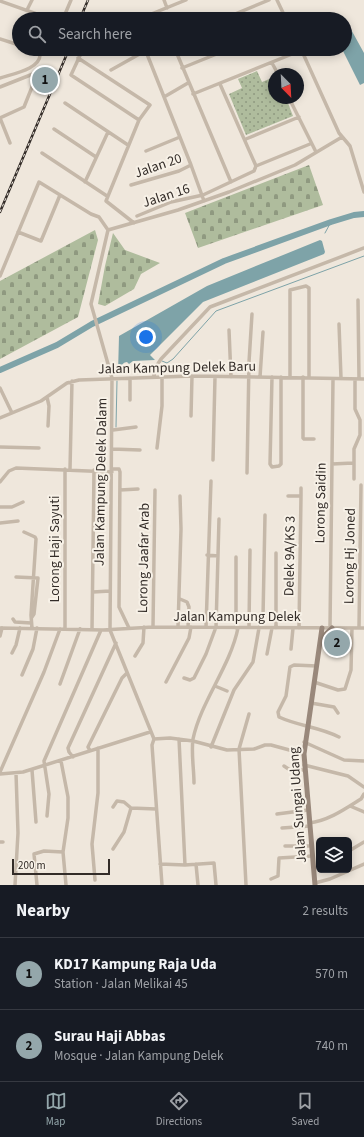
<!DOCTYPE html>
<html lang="en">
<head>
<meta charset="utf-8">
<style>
	:root { --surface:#171b24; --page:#20242c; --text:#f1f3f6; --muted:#9ea1a6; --line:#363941; --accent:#94a7ab }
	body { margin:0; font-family:"Source Sans 3",sans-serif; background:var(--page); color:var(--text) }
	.controls { position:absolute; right:12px; bottom:12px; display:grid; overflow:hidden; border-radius:6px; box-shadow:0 2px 10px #0003 }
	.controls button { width:36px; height:36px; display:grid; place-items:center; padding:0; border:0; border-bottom:1px solid var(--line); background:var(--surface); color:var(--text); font:20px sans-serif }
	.compass { position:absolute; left:268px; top:68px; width:36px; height:36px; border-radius:50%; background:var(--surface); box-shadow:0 2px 10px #0003; rotate:156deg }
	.scale { position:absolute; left:12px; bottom:10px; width:98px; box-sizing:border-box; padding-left:4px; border:2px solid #332c28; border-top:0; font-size:11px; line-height:14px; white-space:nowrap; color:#332c28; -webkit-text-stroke:3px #f7f1e7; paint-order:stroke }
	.you { position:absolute; left:146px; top:337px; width:14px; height:14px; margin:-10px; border:3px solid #fff; border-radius:50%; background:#1a73e8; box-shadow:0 0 0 6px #1a73e833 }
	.badge { display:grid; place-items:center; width:26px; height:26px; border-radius:50%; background:var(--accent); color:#111; font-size:13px; font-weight:700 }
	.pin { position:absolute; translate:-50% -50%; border:2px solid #fff; box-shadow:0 1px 4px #0006 }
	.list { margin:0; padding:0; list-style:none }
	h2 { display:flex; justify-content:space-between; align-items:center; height:52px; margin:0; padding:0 16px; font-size:17px }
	h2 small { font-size:13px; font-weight:400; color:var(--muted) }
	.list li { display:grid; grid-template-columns:26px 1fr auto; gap:12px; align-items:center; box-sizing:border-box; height:72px; padding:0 16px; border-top:1px solid var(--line) }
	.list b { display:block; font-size:15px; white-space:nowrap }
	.list p { margin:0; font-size:13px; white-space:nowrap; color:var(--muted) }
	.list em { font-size:13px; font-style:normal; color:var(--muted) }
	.icon { flex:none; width:22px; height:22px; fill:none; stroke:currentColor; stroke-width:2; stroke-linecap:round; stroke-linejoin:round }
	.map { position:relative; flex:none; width:364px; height:885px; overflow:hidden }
	.search { position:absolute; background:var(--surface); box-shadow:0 2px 10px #0003; left:12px; right:12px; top:12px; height:44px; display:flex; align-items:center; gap:10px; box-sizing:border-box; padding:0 14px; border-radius:22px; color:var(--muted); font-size:15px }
	.sheet { height:196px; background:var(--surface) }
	nav { display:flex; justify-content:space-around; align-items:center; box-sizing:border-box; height:56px; border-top:1px solid var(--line); background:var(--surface); font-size:11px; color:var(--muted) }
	nav a { display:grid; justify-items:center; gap:2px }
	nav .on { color:var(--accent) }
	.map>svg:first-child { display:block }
</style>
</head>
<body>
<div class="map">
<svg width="364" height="885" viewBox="0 0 364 885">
	<defs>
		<pattern id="grass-dots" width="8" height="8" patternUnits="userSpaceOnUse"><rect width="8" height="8" fill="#afbc9d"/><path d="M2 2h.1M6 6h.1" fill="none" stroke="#8f9980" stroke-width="1.8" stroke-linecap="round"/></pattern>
		<pattern id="cemetery-stones" width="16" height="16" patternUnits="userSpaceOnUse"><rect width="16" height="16" fill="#afbc9d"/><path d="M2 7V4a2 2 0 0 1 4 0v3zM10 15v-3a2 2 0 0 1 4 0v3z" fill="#8f9980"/></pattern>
	</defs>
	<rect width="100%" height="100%" fill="#efe7dc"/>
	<path fill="url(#grass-dots)" d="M 257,71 L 262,82 L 274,77 L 274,98 L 286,98 L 293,116 L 246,135 L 229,94 L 242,88 L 238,79 Z"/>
	<path fill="url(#cemetery-stones)" d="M 309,165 L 323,205 L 198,248 L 185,213 Z
		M 95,230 L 98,240 L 78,317 L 0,359 L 0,281 Z
		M 113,233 L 125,250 L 160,263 L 141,274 L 134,289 L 105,306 L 98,304 L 105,266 Z"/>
	<path fill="#7ea3a8" d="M 345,23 L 348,24 L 364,53 L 364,83 L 360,85 L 342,49 L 345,49 Z
		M 320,240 L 322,241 L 325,252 L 324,254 L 203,302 L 150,355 L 155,360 L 133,361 L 129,364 L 127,362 C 120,363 122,368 120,374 L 118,373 L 119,336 L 207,286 Z"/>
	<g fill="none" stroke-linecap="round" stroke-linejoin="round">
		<path stroke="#7ea3a8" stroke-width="1" d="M 325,233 L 331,222
			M 162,361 L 167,363 L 173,359 L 216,311 L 364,256
			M 116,427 L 117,381"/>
		<path stroke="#7ea3a8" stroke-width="6" d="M 0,370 L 57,345 L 92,324 L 224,261 L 331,222 L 354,215 L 364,214"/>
		<path stroke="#c5b8a9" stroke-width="3.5" d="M 164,0 L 167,8
			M 277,0 L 286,19
			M 0,1 L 51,19
			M 27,10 L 32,0
			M 159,11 L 162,19
			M 63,19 L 71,0
			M 139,19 L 186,0
			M 223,19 L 269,0
			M 0,39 L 19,45
			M 83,49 L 71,75 L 139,120 L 106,201 L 134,223
			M 145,49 L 191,165 L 204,201
			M 175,49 L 231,182
			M 301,49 L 339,133 L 350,146 L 364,192
			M 78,58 L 150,105 L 139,120
			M 272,63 L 278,74
			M 182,68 L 229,49
			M 111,70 L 145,51
			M 0,78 C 12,74 42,69 40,53 L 32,49
			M 220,84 L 256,166
			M 0,87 L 38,72
			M 193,94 L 302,50
			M 164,97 L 188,83
			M 289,98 L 316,152
			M 65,103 L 128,145
			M 54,129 L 96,157
			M 246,139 L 299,117
			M 10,143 L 0,118 L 24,107 L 38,72
			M 146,151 L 180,137
			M 42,153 L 107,196
			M 256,166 L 310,144
			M 85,182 L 108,132
			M 131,185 L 179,171 L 191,165
			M 137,216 L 171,202 L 203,195 L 254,171 L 256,166
			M 108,230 L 91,304 L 112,378 L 110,630 L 154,739
			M 108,230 L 178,210 L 229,192 L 295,165 L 342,137
			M 18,232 L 41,241 L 60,195
			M 0,276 L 39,182 L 91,214 L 99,217 L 108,230
			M 358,300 L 359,379
			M 339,324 L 341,378
			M 229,330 L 231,377
			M 154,377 L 154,370 L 161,359 L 210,307 L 364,248
			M 260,377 L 263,332
			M 272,377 L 270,464 L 272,467 L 279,466 L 281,464 L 281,377
			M 290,377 L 290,290 L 306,286 L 309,288 L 309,378
			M 303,377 L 303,438 L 304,439 L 314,439
			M 0,388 L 12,413
			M 47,397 L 49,406 L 48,426
			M 130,400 L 130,378
			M 191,416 L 192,376
			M 0,418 L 41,401 L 67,383 L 79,380 L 192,376 L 364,379
			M 113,430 L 136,427
			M 0,447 L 39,448
			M 157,448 L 162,406 L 162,377
			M 112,449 L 140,450
			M 213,460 L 215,377
			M 332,464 L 353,463
			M 65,469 L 65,629
			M 70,469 L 72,381
			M 112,469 L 119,469 L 120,472 L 119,607 L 129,628
			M 247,473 L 249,362 L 252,314
			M 354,479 L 354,449 L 360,435 L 360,420 L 355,409 L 355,379
			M 0,482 L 9,471 L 16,468 L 112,472
			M 120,490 L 138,489
			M 288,496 L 301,496 L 299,628
			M 301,496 L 301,488
			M 0,507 L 12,507 L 23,502
			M 0,523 L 18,521
			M 24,532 L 35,537 L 36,539 L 31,615 L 32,628
			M 276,553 L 276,628
			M 207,555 L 218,556
			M 236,557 L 236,628
			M 16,577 L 38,578 L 34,614 L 32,617
			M 93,592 L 110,591
			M 180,599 L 187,602 L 189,607 L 188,627
			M 13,619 L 15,622 L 31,623
			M 153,627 L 155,490
			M 178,627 L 181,529 L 180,496
			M 206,627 L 211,481
			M 249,627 L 250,550
			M 0,628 L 103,630 L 153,627 L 364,628
			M 330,628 L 333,379
			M 359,628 L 361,485
			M 92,630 L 94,470
			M 0,636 L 2,628
			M 291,649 L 293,628
			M 12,653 L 16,645 L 20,628
			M 267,654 L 272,628
			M 135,656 L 143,643 L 144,627
			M 317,666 L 294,665 L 290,667 L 286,696 L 278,712 L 279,717 C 298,726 320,727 339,737
			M 22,675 L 33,649 L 37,628
			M 184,678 L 190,680 L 194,678 L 206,654 L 216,627 L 219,519
			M 166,682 L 189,638 L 191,627
			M 314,682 L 338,690 L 345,689 L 351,670 L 352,628
			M 60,684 L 80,629
			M 215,686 L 227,691
			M 311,703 L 334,707 L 338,713
			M 154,739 L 170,738 L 193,741 L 227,750 L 254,749 L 265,745 L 271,745 L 304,754
			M 154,739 L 152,745 L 162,885
			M 179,739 L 185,865
			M 304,742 L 344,760 L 364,761
			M 211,747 L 234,690 L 253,662 L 259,628 L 263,617 L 265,515
			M 90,751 L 88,747 L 122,678 L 127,673
			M 73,757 L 69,752 L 68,748 L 116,643
			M 61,761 L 68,797 L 68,818 L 63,852 L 66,885
			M 304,765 L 348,776 L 364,787
			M 284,766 L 290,770 L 305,770
			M 32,770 L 36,822
			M 0,772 L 44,672 L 60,629
			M 0,774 L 23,772 L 150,732
			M 194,783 C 194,769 191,753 193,739 C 201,701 230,667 238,628
			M 350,806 L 364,812
			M 113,807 L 117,801 L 124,802 L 131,808
			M 277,814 L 308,810
			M 47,816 L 49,794 L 44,761 L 101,630
			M 309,823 C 328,821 345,809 361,799 L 364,794
			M 282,828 L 310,826
			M 0,842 L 3,842
			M 285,846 L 311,846
			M 113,849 L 124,832 L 131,808 L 156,809
			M 349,851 L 364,842
			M 160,864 L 185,865 L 214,863 L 216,885
			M 196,864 L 198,885
			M 271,879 L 278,876 L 279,858 L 312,856
			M 95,880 L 92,844 L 98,793 L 98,748
			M 315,883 L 330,879 L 364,864
			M 15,885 L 18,833 L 16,773
			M 37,885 L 34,854 L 44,851 L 63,852
			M 246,885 L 239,749 L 249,714"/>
		<path stroke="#99887b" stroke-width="5" d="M 322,638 L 332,628
			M 315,885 L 304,754 L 322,628"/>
		<defs>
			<path id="rail" d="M 80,19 L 88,0
				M 0,212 L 69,49"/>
		</defs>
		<use href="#rail" stroke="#332c28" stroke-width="2.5"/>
		<use href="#rail" stroke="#f7f1e7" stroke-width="1" stroke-dasharray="3" stroke-linecap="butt"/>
	</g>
	<g text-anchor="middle" stroke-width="4" stroke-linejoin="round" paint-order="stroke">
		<g font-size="14" fill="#332c28" stroke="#f7f1e7">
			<text transform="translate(158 165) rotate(-19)" y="5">Jalan 20</text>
			<text transform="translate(166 195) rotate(-18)" y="5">Jalan 16</text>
			<text transform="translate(177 367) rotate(-1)" y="5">Jalan Kampung Delek Baru</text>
			<text transform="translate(100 482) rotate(-89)" y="5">Jalan Kampung Delek Dalam</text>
			<text transform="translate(320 503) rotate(-89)" y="5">Lorong Saidin</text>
			<text transform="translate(54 549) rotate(-90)" y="5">Lorong Haji Sayuti</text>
			<text transform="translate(289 556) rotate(-89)" y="5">Delek 9A/KS 3</text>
			<text transform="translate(349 556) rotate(-89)" y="5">Lorong Hj Joned</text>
			<text transform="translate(143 558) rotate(-89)" y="5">Lorong Jaafar Arab</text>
			<text x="237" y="621">Jalan Kampung Delek</text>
			<text transform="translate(297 805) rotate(-94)" y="5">Jalan Sungai Udang</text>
		</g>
	</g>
</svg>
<div class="controls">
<button><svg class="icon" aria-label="layers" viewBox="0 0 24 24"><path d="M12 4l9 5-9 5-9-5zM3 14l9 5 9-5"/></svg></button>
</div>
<svg class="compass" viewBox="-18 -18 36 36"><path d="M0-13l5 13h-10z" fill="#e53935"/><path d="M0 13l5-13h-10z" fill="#9ea1a6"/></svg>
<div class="scale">200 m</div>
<div class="you"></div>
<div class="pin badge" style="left:45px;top:80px">1</div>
<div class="pin badge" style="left:337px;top:643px">2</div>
<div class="search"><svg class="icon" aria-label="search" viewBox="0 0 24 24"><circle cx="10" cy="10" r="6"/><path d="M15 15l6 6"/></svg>Search here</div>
</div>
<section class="sheet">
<h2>Nearby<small>2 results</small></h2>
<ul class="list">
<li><span class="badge">1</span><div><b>KD17 Kampung Raja Uda</b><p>Station · Jalan Melikai 45</p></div><em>570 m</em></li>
<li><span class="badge">2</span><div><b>Surau Haji Abbas</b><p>Mosque · Jalan Kampung Delek</p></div><em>740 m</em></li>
</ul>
</section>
<nav>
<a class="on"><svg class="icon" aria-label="map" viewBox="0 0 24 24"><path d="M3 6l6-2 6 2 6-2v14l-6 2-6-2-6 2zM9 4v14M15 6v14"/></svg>Map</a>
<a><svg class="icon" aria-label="directions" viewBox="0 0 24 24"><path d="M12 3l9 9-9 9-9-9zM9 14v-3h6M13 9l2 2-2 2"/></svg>Directions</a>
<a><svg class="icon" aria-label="saved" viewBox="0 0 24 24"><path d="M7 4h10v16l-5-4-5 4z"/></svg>Saved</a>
</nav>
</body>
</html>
